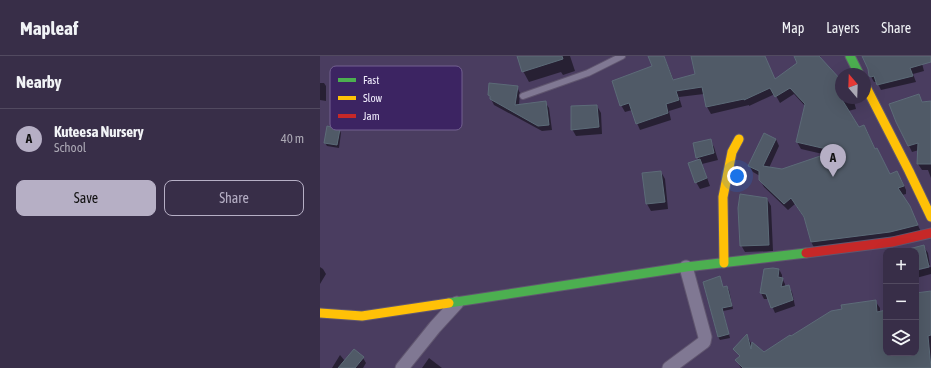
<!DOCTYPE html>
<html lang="en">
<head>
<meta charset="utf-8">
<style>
	:root { --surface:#382e48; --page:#3f364f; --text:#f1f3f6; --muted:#aba8b4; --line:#524a60; --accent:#b6afc5 }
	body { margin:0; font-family:"Asap Condensed",sans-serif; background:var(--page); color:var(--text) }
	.controls { position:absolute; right:12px; bottom:12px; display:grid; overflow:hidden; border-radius:8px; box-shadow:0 4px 16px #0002 }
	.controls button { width:36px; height:36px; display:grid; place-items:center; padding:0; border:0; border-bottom:1px solid var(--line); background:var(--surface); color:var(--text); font:20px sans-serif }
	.compass { position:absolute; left:515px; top:12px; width:36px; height:36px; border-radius:50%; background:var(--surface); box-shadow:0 4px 16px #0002; rotate:341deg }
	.you { position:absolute; left:417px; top:120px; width:14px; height:14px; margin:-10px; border:3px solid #fff; border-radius:50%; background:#1a73e8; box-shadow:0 0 0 6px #1a73e833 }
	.badge { display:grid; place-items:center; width:26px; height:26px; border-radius:50%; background:var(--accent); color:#111; font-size:13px; font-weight:700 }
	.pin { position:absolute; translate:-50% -33px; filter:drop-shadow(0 1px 2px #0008) }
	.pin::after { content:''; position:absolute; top:21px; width:14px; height:12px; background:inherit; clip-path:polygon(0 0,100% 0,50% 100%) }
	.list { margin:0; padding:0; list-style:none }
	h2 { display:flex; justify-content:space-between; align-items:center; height:52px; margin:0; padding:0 16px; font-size:17px }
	h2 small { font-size:13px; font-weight:400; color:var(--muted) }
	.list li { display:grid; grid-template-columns:26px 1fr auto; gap:12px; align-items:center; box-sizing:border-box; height:60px; padding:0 16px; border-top:1px solid var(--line) }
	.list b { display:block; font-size:15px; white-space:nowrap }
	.list p { margin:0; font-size:13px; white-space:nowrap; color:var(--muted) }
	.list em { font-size:13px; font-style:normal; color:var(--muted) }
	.actions { display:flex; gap:8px; padding:12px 16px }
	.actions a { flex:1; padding:9px 0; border:1px solid var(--accent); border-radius:8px; text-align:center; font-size:14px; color:var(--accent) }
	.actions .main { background:var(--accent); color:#111 }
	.icon { flex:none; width:22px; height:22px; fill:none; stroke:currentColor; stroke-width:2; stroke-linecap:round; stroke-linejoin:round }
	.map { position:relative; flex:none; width:611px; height:312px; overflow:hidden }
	header { display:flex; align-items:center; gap:24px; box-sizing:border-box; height:56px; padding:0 20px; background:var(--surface); border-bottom:1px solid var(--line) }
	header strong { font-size:19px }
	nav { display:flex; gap:22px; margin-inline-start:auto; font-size:14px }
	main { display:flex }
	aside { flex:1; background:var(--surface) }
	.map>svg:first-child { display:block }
</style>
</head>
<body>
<header>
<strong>Mapleaf</strong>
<nav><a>Map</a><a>Layers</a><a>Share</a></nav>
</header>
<main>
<aside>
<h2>Nearby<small></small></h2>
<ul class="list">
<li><span class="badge">A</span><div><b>Kuteesa Nursery</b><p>School</p></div><em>40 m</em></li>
</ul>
<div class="actions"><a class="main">Save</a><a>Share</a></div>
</aside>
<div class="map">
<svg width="611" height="312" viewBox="0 0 611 312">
	<rect width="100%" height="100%" fill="#4a3d60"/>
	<path fill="#0007" d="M 198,0 L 250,0 L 255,15 L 243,19 L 241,16 L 209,26 L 203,15 Z
		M 329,0 L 344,0 L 354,25 L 376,18 L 372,0 L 443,0 L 455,24 L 478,8 L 475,0 L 500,0 L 502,5 L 521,26 L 521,42 L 533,42 L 536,53 L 528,55 L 538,72 L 544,70 L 548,77 L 555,94 L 570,119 L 581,123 L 586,134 L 586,138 L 582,139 L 593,158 L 601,176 L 495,193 L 491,186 L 485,163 L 475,148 L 468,154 L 444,131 L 440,124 L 440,120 L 433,116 L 429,110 L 456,83 L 459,90 L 449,112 L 462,114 L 507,99 L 481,93 L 477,86 L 485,50 L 474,38 L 460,47 L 455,38 L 429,50 L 429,49 L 391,58 L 387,51 L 384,38 L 359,41 L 362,51 L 349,55 L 351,64 L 320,74 L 317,67 L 312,54 L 305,56 L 301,49 L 333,11 Z
		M 543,0 L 600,0 L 604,15 L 593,18 L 596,26 L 561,34 L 557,26 L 554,26 L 550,19 L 549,13 Z
		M 0,27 L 4,27 L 6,30 L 6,45 L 0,44 Z
		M 197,31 L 200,37 L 199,49 L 225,46 L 229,52 L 232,74 L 222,75 L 174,49 L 169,39 Z
		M 600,42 L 603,47 L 611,46 L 611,122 L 608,114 L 602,114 L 598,108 L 599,94 L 592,96 L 577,65 Z
		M 277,50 L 281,57 L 282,78 L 256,80 L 252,73 Z
		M 19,73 L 21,77 L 19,92 L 7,90 L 5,87 Z
		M 390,84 L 394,91 L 398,104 L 382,108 L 390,130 L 380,133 L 376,126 L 379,104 L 377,101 Z
		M 341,116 L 345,123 L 348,153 L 331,155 L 327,148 Z
		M 447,143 L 451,150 L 453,195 L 425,196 L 421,189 Z
		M 604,191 L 608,197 L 610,209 L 596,213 L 596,195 L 584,195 Z
		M 0,211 L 3,213 L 6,218 L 0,228 Z
		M 611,211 L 611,218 L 596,222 L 596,215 Z
		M 445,213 L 459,213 L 462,219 L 462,222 L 465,228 L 465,231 L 469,231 L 472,236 L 475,250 L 455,257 L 449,243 L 444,243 L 441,237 Z
		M 399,222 L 404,232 L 407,231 L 409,234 L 413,253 L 403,255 L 410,282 L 400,284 L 398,281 L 384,227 Z
		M 611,236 L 611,312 L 421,312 L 417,305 L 420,301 L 416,295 L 427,280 L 431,287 L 432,292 L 444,298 L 555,245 L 560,252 L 560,256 L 566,255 L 566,297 L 596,297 L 596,238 Z
		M 20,299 L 25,305 L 43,302 L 46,307 L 43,312 L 12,312 Z
		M 109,302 L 122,312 L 102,312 Z"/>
	<path fill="#505a67" stroke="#5c6b78" d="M 197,0 L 242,0 L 243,3 L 202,16 Z
		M 328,0 L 344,0 L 353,24 L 375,18 L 371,0 L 445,0 L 455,23 L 477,7 L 474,0 L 499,0 L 521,24 L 521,42 L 539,71 L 544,69 L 555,93 L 557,92 L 570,118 L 577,115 L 584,130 L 578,132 L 590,150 L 598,169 L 570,176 L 491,186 L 484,161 L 471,142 L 464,148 L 439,124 L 439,115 L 428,110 L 444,77 L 456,83 L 443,110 L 462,113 L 515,95 L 476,86 L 485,48 L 470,32 L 455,41 L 450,32 L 424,44 L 424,43 L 386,51 L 382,31 L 356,35 L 359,44 L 346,48 L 348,57 L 316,68 L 309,47 L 300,50 L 292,25 L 332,10 Z
		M 542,0 L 611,0 L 611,6 L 590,12 L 593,20 L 557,29 L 554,20 L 551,21 L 549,20 L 548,13 Z
		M 169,27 L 198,30 L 195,49 L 226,45 L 229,69 L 218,70 L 170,43 L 170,40 L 168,39 Z
		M 599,38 L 602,46 L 611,45 L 611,108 L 597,108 L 598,87 L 588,90 L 576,66 L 569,48 Z
		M 277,49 L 279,71 L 251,74 L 251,50 Z
		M 7,70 L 20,73 L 17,89 L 4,87 Z
		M 391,83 L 394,97 L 376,102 L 373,87 Z
		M 380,103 L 387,122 L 375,127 L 368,107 Z
		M 341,115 L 345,146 L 326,148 L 322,117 Z
		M 420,138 L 447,142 L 449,189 L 420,190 L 418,152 Z
		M 604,189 L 609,211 L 596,214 L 596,195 L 581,195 Z
		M 453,212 L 459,213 L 458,221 L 463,222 L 461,231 L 469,229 L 473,244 L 451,252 L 446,238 L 440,237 L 444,213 Z
		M 400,220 L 403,231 L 407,230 L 412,250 L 402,252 L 409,278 L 398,281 L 383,226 Z
		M 611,235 L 611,279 L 608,280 L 611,312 L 423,312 L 415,304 L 420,300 L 413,293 L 427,278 L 431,293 L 432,286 L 444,296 L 470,279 L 471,280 L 511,255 L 522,253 L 521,249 L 556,244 L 557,256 L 566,254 L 566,297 L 596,297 L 596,237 Z
		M 34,293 L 44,301 L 35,312 L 18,312 Z"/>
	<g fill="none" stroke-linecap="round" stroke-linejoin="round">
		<defs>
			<path id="lane" d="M 203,40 L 268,17 L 302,0"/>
			<path id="street" d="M 82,312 L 115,271 L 137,247
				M 349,312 L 384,286 L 385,281 L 366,211"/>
			<path id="fast" d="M 530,0 L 539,18
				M 129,247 L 366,211 L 486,197"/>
			<path id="slow" d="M 545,29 L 589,115 L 611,161
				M 404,207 L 403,141 L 412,96 L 419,83
				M 0,257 L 42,260 L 129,247"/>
			<path id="jam" d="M 486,197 L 572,186 L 611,177"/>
		</defs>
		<use href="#lane" stroke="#60566f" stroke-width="8"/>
		<use href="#street" stroke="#60566f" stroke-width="15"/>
		<use href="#fast" stroke="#60566f" stroke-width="11"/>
		<use href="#slow" stroke="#60566f" stroke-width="11"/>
		<use href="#jam" stroke="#60566f" stroke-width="11"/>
		<use href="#lane" stroke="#807893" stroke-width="6"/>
		<use href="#street" stroke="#807893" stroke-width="13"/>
		<use href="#fast" stroke="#4caf50" stroke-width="9"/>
		<use href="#slow" stroke="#ffc107" stroke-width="9"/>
		<use href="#jam" stroke="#c62828" stroke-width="9"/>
	</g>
	<rect x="10" y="10" width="132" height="64" rx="6" fill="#3c2462" stroke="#726090" stroke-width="1"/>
	<rect x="18" y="22" width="18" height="4" fill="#4caf50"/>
	<rect x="18" y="40" width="18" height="4" fill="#ffc107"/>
	<rect x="18" y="58" width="18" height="4" fill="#c62828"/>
	<g font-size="11" fill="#f0ecfc">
		<text x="43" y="28">Fast</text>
		<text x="43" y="46">Slow</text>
		<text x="43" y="64">Jam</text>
	</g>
</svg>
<div class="controls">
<button>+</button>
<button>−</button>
<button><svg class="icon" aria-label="layers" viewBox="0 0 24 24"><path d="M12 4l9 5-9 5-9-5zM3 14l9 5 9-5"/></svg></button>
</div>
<svg class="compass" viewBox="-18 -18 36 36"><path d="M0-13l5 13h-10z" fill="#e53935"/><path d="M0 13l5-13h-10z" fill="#aba8b4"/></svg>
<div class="you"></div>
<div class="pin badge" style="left:513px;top:121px">A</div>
</div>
</main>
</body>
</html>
